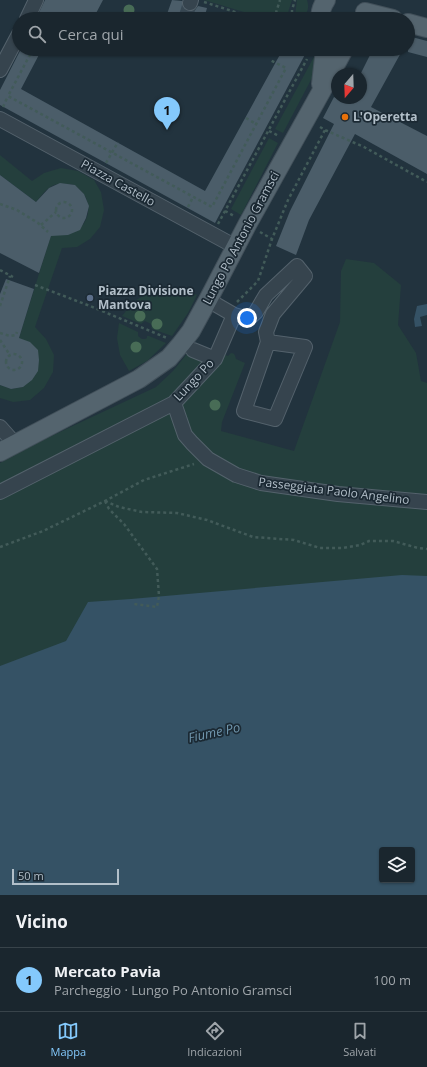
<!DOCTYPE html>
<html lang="it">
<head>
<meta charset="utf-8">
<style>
	:root { --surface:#1a262e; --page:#232e36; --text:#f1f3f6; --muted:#9fa5aa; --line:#38434a; --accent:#84c9fc }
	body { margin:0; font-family:"Open Sans",sans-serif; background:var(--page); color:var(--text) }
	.controls { position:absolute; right:12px; bottom:12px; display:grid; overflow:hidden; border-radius:4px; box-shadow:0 1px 3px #0004 }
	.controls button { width:36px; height:36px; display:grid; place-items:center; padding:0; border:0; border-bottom:1px solid var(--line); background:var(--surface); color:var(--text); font:20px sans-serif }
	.compass { position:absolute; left:331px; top:68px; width:36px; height:36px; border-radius:50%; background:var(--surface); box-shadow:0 1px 3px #0004; rotate:199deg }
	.scale { position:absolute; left:12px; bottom:10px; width:107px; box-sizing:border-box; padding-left:4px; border:2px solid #b2bfc9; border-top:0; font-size:11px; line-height:14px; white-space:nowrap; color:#b2bfc9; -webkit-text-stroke:3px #1b2933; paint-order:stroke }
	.you { position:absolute; left:247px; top:318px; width:14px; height:14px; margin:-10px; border:3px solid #fff; border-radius:50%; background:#1a73e8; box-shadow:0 0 0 6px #1a73e833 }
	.badge { display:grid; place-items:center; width:26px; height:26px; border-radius:50%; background:var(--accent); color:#111; font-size:13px; font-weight:700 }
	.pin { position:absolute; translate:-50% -33px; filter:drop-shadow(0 1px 2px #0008) }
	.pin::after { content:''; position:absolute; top:21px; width:14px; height:12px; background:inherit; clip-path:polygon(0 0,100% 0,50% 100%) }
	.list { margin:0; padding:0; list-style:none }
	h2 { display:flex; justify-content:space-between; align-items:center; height:52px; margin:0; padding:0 16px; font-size:17px }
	h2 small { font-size:13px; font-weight:400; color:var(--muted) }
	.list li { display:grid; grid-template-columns:26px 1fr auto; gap:12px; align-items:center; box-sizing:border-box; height:64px; padding:0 16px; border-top:1px solid var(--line) }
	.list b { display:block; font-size:15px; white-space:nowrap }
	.list p { margin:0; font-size:13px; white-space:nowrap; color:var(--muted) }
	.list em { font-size:13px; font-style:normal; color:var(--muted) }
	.icon { flex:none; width:22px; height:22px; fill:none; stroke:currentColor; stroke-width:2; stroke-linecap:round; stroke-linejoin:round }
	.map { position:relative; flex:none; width:427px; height:895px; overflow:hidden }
	.search { position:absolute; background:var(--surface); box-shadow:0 1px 3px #0004; left:12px; right:12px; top:12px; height:44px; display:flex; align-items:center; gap:10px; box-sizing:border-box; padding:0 14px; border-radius:22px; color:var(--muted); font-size:15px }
	.sheet { height:116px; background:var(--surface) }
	nav { display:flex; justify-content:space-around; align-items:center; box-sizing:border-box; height:56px; border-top:1px solid var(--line); background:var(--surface); font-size:11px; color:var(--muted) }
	nav a { display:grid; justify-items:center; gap:2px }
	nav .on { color:var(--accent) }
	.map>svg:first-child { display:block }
</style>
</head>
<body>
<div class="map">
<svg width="427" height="895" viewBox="0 0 427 895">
	<rect width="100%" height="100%" fill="#22333e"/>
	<path fill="#243f3d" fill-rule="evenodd" d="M 204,0 L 292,0 L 286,19 L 267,19 Z
		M 297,0 L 307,0 C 310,9 307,15 299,19 L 295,16 Z
		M 316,53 L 313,76 L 283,133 L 275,129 Z
		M 269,138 L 278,143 L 241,215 L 231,209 Z
		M 0,155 L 32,181 L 44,173 L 61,168 L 78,171 L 94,180 L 101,192 L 104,210 L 100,227 L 90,239 L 77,247 L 62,248 L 35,327 L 46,339 L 54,355 L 53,372 L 44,388 L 30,400 L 13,402 L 0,398 L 0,385 L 11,389 L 23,387 L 19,338 L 52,232 C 81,244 100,209 80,190 C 78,188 77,187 75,186 C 73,184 69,184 66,184 C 60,183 53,184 49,188 C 44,191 40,198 36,202 L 0,175 Z
		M 346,259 L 374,263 L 401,285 L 398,325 L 416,353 L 421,381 L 427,383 L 427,895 L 0,895 L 0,463 L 45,439 L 156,387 L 173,371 L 195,344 L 228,356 L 231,353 C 235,353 235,356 236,359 L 245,363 L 222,422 L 221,431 L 294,451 L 340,322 L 341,271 ZM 382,850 L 412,850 L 412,880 L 382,880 Z
		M 167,287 L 182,289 L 197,295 L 188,313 L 172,336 L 152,329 L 151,327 L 152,326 L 151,324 L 145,321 L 141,324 L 122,316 L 133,302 L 149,292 Z
		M 119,323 L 138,332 L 138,336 L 142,339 L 145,339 L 147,338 L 147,336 L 149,336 L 166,343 L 147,361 L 129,371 L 120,355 L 117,338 Z"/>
	<path fill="#355265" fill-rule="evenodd" d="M 427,304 L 427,315 L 420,317 L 422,326 L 415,327 L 414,319 L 417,306 Z
		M 402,575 L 427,576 L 427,895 L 0,895 L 0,666 L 66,641 L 88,602 L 131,599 ZM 382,850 L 412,850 L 412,880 L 382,880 Z"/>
	<path fill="#4b5d69" d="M 45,0 L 103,0 L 93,19 L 36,19 Z
		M 172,0 L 182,1 L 182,4 L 183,8 L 188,11 L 191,11 L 195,10 L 198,6 L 207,8 L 204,19 L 182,19 L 167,14 Z
		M 408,36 L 427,41 L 427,57 L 408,52 Z
		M 21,49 L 42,49 L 21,89 L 205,191 L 283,49 L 308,49 L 215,223 L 0,105 L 0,90 Z
		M 373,49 L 403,49 L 371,107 L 427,136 L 427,174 L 355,134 L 309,220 L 296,255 L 276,246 L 290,211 L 334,124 L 323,118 L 334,97 L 346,103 L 348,98 L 361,98 L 361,73 Z
		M 0,175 L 36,202 L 49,188 L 60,183 L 75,185 L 84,194 L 89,206 L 86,218 L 80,230 L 68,235 L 51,236 L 39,273 L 0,253 Z
		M 6,279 L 34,289 L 19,338 L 30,342 L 38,350 L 39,360 L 38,371 L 32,380 L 23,387 L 11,389 L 0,385 L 0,294 Z"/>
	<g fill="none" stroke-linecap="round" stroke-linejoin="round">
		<path stroke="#384853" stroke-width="14" stroke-dasharray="14 7" stroke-linecap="butt" d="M 185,19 L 190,3"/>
		<defs>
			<path id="minor" d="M 190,3 L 191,0
				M 27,19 L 36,0
				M 0,70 L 19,34
				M 0,119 L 236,247
				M 234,315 L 248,319 L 256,312 L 266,295 L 297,266 L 305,276 L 273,314 L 266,332 L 268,342 L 244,411 L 275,419 L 305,347 L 268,342
				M 193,350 L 215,359
				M 174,403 L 185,435 L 192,443 L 208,459 L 236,475 L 261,483 L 338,494 L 427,502
				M 0,427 L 15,444
				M 0,492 L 174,403 L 215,359 L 234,315 L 208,300"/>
			<path id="major" d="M 365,12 L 393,19
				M 320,19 C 320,11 322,6 326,0
				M 408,23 L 427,28
				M 321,84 L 325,49
				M 0,452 L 139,379 L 169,358 L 181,344 L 191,331 L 208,300 L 247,225 L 321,92 L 344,49"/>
		</defs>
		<use href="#minor" stroke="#54626c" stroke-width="16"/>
		<use href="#major" stroke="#42505a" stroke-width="20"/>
		<path stroke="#425b59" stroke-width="2.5" stroke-dasharray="3 3" stroke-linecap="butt" d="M 204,2 L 257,19
			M 274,19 L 280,0
			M 292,19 L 292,10 L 295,0
			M 33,49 L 8,96 L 212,207 L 286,68 L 270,60
			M 3,107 L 8,96
			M 246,118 L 256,124
			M 320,127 L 325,130 L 364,147 L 427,182
			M 269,131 L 279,136
			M 106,163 L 118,142
			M56 210a8 8 0 1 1 16 0a8 8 0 1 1-16 0Z
			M 0,204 L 17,210 L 38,223 L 48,232
			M 188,207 L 193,197
			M 225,211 L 234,216
			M 218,224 L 307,59
			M 41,225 L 56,212
			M 260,232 L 272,239
			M 0,270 L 13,277
			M 35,285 L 90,306 L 167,338
			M 237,302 L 258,281 L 272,239 L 288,200 L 325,130
			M 0,306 L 10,276
			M 0,333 L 10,336 L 16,335 L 17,332
			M 0,340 L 10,355
			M6 362a8 8 0 1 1 16 0a8 8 0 1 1-16 0Z
			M 105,501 L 119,507 L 142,512 L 177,513 L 207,520 L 253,537 L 294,540 L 320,548 L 343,548 L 360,545 L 369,541 L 393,541 L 418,548 L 427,549
			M 105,501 L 109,509 L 124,524 L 157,569 L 159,596 L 157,607 L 134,604
			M 0,547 L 43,531 L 105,501 L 144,480 L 194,464"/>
		<use href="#minor" stroke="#36444e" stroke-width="14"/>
		<use href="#major" stroke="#54646e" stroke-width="18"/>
	</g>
	<g fill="#486c56">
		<circle cx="129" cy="10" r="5.5"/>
		<circle cx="140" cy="316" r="5.5"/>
		<circle cx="157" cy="324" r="5.5"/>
		<circle cx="136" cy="347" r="5.5"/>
		<circle cx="215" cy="405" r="5.5"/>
	</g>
	<circle fill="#e8710a" stroke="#1b2933" stroke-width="1.5" cx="345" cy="117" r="4"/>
	<circle fill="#5c6f8a" stroke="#1b2933" stroke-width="1.5" cx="90" cy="298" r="4"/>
	<g text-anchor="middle" stroke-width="3.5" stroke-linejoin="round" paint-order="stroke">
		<g font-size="12" font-weight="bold" fill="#b2bfc9" stroke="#1b2933" text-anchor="start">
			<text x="353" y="121">L'Operetta</text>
			<text x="98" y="295">Piazza Divisione<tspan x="98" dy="14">Mantova</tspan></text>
		</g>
		<g font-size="12" fill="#b2bfc9" stroke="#1b2933">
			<text transform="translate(118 183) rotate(29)" y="4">Piazza Castello</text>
			<text transform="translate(241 238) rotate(-62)" y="4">Lungo Po Antonio Gramsci</text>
			<text transform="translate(194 380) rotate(-47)" y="4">Lungo Po</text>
			<text transform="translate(334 491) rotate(7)" y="4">Passeggiata Paolo Angelino</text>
		</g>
		<g font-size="13" font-style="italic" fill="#7096ad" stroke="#1b2933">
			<text transform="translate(214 732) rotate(-12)" y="5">Fiume Po</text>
		</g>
	</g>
</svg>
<div class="controls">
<button><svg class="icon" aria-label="layers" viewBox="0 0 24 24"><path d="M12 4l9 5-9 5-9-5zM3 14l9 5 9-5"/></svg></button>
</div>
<svg class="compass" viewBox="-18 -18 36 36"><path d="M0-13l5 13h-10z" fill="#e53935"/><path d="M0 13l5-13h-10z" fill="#9fa5aa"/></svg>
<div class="scale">50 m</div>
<div class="you"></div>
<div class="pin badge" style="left:167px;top:130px">1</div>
<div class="search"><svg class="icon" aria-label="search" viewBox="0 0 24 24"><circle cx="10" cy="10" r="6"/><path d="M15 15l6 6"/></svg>Cerca qui</div>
</div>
<section class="sheet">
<h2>Vicino<small></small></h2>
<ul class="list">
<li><span class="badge">1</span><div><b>Mercato Pavia</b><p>Parcheggio · Lungo Po Antonio Gramsci</p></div><em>100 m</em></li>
</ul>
</section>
<nav>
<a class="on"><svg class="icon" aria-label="map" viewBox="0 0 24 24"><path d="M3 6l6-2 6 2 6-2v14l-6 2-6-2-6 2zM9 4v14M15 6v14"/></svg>Mappa</a>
<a><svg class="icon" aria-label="directions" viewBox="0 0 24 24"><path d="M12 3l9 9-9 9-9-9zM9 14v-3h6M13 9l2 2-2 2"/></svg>Indicazioni</a>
<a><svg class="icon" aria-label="saved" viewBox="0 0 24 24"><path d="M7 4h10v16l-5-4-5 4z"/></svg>Salvati</a>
</nav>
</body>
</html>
